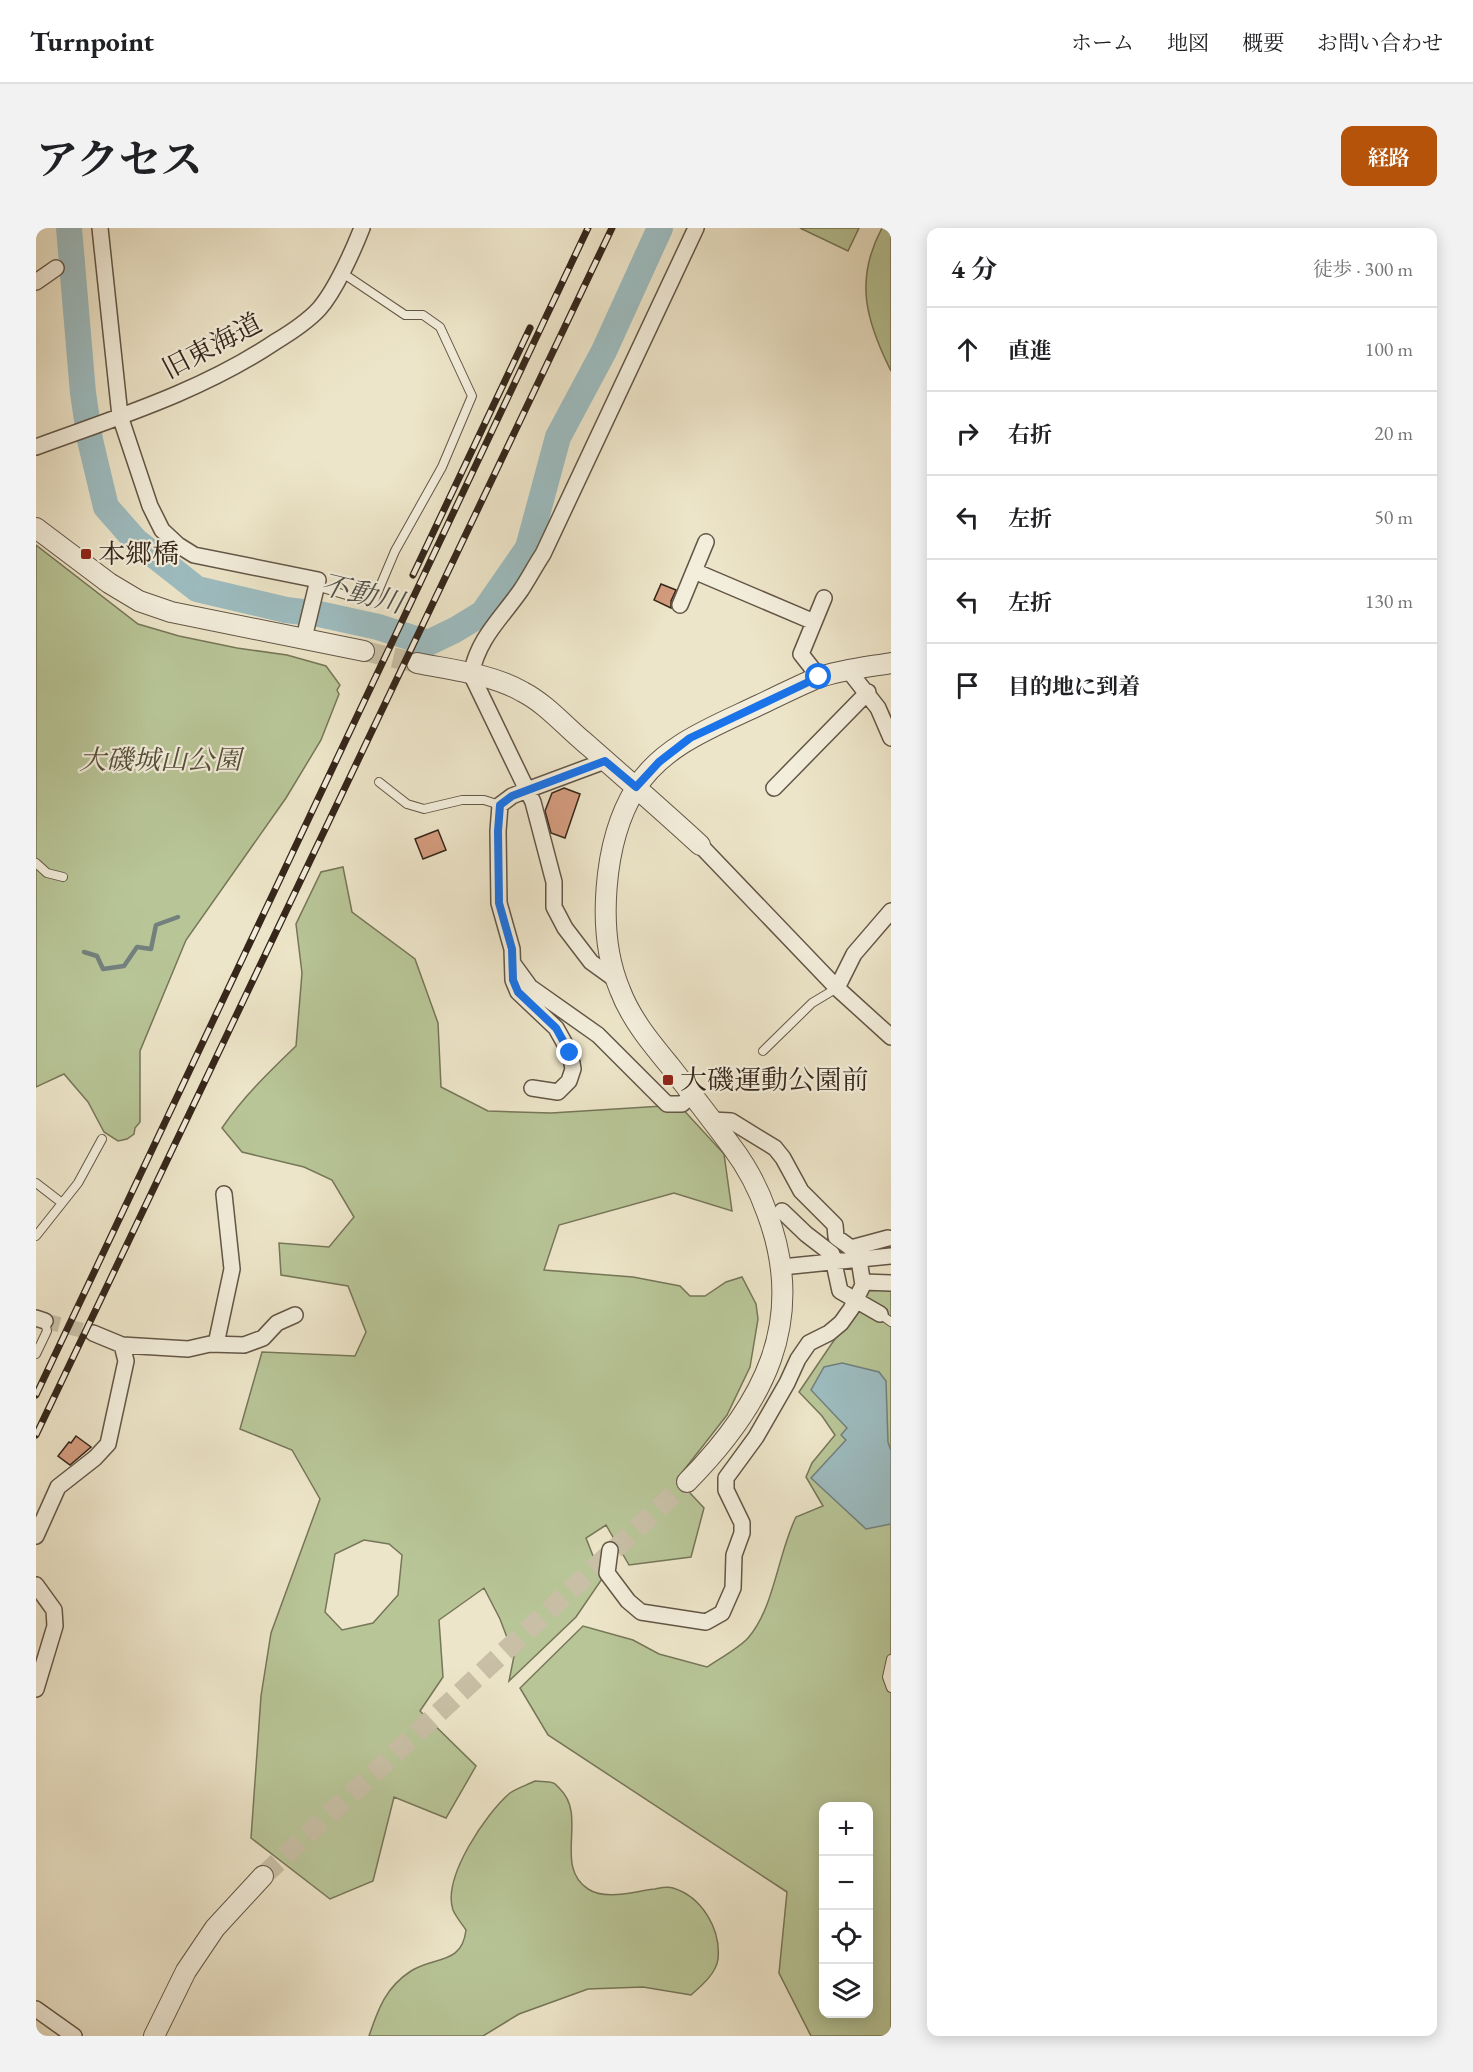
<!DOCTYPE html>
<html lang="ja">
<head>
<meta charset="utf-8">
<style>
	:root { --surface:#fff; --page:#f2f2f2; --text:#202124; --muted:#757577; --line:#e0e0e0; --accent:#b45309 }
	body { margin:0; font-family:"EB Garamond","Noto Serif JP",serif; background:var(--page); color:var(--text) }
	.controls { position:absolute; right:18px; bottom:18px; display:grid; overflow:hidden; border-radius:12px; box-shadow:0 3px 15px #0003 }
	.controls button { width:54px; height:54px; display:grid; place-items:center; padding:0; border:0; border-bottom:2px solid var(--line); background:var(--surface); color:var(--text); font:30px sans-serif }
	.stop { position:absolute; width:18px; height:18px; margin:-14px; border:4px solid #1a73e8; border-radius:50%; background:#fff }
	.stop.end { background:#1a73e8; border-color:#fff; box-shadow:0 2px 6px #0008 }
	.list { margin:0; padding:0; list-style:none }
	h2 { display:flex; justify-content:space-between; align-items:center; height:78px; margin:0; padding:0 24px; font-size:26px }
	h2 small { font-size:20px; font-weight:400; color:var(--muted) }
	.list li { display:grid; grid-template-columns:39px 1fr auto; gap:18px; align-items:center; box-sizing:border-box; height:84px; padding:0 24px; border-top:2px solid var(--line) }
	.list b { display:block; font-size:22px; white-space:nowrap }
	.list em { font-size:20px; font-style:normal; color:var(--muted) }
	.icon { flex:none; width:33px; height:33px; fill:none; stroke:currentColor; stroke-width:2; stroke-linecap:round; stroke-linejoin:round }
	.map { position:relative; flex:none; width:855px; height:1808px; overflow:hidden; border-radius:12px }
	header { display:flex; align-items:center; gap:36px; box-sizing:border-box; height:84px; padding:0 30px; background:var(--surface); border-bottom:2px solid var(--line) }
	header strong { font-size:28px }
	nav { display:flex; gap:33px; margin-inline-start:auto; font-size:21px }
	.intro { display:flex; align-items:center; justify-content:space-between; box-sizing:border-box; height:144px; padding:0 36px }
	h1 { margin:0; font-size:42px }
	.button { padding:15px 27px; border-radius:12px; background:var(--accent); color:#fff; font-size:21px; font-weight:700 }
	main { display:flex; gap:36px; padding:0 36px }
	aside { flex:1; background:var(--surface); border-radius:12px; box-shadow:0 3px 15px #0003 }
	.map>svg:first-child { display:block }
</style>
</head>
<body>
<header>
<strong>Turnpoint</strong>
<nav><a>ホーム</a><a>地図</a><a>概要</a><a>お問い合わせ</a></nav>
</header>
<div class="intro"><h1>アクセス</h1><a class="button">経路</a></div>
<main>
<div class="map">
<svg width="855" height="1808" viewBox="0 0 855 1808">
	<rect width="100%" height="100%" fill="#ede5c9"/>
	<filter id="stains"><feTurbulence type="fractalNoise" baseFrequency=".00333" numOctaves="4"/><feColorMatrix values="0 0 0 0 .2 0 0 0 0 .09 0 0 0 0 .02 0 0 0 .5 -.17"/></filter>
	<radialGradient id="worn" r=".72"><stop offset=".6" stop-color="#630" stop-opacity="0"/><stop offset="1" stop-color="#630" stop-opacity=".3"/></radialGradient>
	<path fill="#b8c597" stroke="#767658" stroke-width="1.5" fill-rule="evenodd" d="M 764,0 L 823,0 L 812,23 Z
		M 846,0 L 855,0 L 855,143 C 830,93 818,52 846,0 Z
		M 0,317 L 102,396 L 143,408 L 201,420 L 251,427 L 290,438 L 304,457 L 301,462 L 303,466 L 285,512 L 250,570 L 150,712 L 104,823 L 104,894 L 99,900 L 98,906 L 91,911 L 82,913 L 68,904 L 52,874 L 28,846 L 0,859 Z
		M 307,639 L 316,684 L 379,731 L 402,795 L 405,859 L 452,883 L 515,885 L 643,877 L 688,926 L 696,983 L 638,965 L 523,997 L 508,1042 L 597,1049 L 644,1058 L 654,1068 L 669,1068 L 690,1054 L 706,1049 L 720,1076 L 722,1091 L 714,1139 L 691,1187 L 641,1251 L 668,1280 L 655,1329 L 593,1337 L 570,1297 L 550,1310 L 566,1351 L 540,1389 L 473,1453 L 478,1428 L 464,1391 L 448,1360 L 403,1392 L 407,1449 L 384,1483 L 440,1538 L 410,1590 L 358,1569 L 337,1653 L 294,1671 L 215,1610 L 225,1468 L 235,1405 L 284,1271 L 256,1222 L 204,1201 L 226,1124 L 319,1128 L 330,1104 L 312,1058 L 245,1047 L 243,1015 L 293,1019 L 318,989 L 296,952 L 268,939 L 206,924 L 186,900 C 207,869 233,844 260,818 L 266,745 L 260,696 L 285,644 ZM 328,1312 L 353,1316 L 366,1327 L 362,1367 L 337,1395 L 306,1402 L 289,1384 L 299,1326 Z
		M 838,1057 L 855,1057 L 855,1808 L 775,1808 L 743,1745 L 751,1664 L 512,1507 L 484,1460 L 547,1398 L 597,1412 L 623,1426 L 671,1439 C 683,1431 703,1420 712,1410 C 738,1381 742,1325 760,1289 L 787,1278 L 770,1249 L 776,1235 L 799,1207 L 786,1188 L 763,1164 L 830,1065 ZM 788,1578 L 832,1578 L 832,1786 L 788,1786 Z
		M 499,1553 C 504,1554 512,1553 517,1555 C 519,1555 523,1560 524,1561 C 552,1588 517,1638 552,1661 C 570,1673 599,1663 619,1661 C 624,1660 631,1658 637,1660 C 666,1669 685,1701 682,1731 C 680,1746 665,1758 655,1767 L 607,1759 L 552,1761 L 483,1786 L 447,1808 L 333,1808 C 342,1781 350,1759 375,1743 C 399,1728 426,1737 430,1702 C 426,1696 420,1689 417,1682 C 406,1650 450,1585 474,1565 C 481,1560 491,1557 499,1553 Z"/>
	<path fill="#9dbcc0" stroke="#73807e" stroke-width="1.5" d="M 806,1135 L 843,1144 L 850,1153 L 852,1214 L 855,1223 L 855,1296 L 830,1301 L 775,1250 L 810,1212 L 805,1207 L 811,1200 L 775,1162 L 788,1139 Z"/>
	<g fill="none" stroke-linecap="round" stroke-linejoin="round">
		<path stroke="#73807e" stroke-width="4.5" d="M 48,724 L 61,728 L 67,741 L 88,738 L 101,719 L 115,721 L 120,697 L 142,689"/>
		<path stroke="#9dbcc0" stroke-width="26" d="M 33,0 L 47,165 L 54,212 L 70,279 L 100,313 L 161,361 L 250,382 L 283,386 L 342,399 L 392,415 L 419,402 L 447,385 L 492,320 L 522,209 L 568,123 L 624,0"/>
	</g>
	<path fill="#d49c7e" stroke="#35261a" stroke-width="1.5" d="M 625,356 L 640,362 L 635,373 L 635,380 L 618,372 Z
		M 528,560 L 544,566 L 529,610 L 515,605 L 509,583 L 516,565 Z
		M 402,602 L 410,622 L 387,631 L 379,611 Z
		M 40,1208 L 55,1219 L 34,1237 L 22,1228 L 33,1214 L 35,1215 Z"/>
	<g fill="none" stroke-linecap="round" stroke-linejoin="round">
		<path stroke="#c8bfa6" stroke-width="15" stroke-dasharray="15 8" stroke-linecap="butt" d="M 9,1093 L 57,1105"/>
		<path stroke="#c8bfa6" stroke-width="20" stroke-dasharray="20 10" stroke-linecap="butt" d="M 328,423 L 381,435
			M 227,1648 L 651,1254"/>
		<defs>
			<path id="service" d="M 280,358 L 337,375 L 359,323 L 406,239 L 436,168 L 404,99 L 387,87 L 369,87 L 305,44
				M 343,554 L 371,576 L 388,581 L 426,572 L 448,572 L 464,577
				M 0,635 L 11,645 L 27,649
				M 727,823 L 776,775 L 801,760
				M 0,955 L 26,975
				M 0,1008 L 42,955 L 66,911
				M 844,1086 L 855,1094
				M 0,1126 L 11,1103 L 9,1093
				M 855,1431 L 851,1449 L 855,1460"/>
			<path id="minor" d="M 64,0 L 84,188 L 114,278 L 126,302 L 142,317 L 158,327 L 282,352 L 268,410
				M 0,54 L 20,40
				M 0,219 C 82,189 166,163 239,114 C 254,105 271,94 283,81 C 299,63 317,23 326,0
				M 658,343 L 778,394
				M 644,377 L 670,314
				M 813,443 L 842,480 L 855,510
				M 783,449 L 765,426 L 788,370
				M 569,533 L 491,562 L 435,446 C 443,409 464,392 485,362 C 493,350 499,338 507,326 L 660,0
				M 738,560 L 832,464
				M 664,617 L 801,760 L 855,809
				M 478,737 L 494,759 L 562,807 L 631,876 L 646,876 L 656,867
				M 801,760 L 818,726 L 855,683
				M 496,860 L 522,864 L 533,853 L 537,841 L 534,825 L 520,800 L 482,764 L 477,752 L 476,721 L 463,675 L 462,603 L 464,577 L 476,568 L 491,562 L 497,574 L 518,654 L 518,679 L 529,700 L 555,734 L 580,752
				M 676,892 L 695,893 L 739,920 L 747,930 L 765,963 L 799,997 L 800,1009 L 815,1020 L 852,1010
				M 746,983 L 770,1006 L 796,1026 L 804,1063 L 844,1086
				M 746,1039 L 855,1028
				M 827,1054 L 855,1055
				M 0,1090 L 9,1093
				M 180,1116 L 196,1041 L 188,966
				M 86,1117 L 152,1121 L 174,1116 L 208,1117 L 227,1110 L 241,1095 L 259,1087
				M 0,1308 L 22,1259 L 59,1230 L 72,1216 L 90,1133 L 86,1117 L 57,1105
				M 574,1322 L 571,1345 L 592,1373 L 605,1384 L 670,1394 L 686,1385 L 697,1360 L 698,1327 L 706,1305 L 706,1295 L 690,1262 L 690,1250 L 720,1209 L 751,1155 L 762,1131 L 773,1115 L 793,1105 L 805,1095 L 815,1081 L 827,1057 L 823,1032
				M 0,1357 L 18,1382 L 19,1398 L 0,1461
				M 0,1781 L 38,1808"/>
			<path id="tertiary" d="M 0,300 L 73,355 L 103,373 L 135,384 L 328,423
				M 381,435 C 416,442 456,446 487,464 C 510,476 528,497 547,513 C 587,548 626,582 664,617
				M 651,1254 C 727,1177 772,1094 731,985 C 723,962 711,939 696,919 C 676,892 655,865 634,838 C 615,815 595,791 584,762 C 560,705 567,613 600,560 C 627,517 679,498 723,477 C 742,468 762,458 781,450 C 804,442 831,439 855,435
				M 118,1808 L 150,1743 L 179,1700 L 227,1648"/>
		</defs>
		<use href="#service" stroke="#635646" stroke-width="10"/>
		<use href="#minor" stroke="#635646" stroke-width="18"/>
		<use href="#tertiary" stroke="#635646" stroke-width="22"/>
		<use href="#service" stroke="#f3eedc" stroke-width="8"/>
		<use href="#minor" stroke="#f3eedc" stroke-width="15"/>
		<use href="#tertiary" stroke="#f3eedc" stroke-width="20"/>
		<defs>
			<path id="rail" d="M 377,347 L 494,100
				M 0,1167 L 552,0
				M 0,1207 L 576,0"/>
		</defs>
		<use href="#rail" stroke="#35261a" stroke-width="7"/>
		<use href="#rail" stroke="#f3eedc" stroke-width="4.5" stroke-dasharray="14" stroke-linecap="butt"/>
	</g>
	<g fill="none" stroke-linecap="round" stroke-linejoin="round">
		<path stroke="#1a73e8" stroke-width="8" d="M 534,825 L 520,800 L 482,764 L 477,752 L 476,721 L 463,675 L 462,603 L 464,577 L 476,568 L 569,533 L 600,559 L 623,534 L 654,510 L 783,449"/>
	</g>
	<g fill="#8f2418" stroke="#f3eedc" stroke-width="2">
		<rect x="44" y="320" width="12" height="12" rx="3"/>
		<rect x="626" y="846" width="12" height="12" rx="3"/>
	</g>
	<g text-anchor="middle" stroke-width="4.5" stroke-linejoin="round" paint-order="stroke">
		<g font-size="27" fill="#35261a" stroke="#f3eedc">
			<text transform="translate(176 118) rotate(-28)" y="9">旧東海道</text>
		</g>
		<g font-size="27" fill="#35261a" stroke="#f3eedc" text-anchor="start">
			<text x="62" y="335">本郷橋</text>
			<text x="644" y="861">大磯運動公園前</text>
		</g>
		<g font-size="27" font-style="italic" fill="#564e39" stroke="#f3eedc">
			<text x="124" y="541">大磯城山公園</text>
		</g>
		<g font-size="28" font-style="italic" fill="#54534c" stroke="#f3eedc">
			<text transform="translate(326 365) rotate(14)" y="10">不動川</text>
		</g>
	</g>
	<rect width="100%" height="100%" filter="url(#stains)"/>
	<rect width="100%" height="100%" fill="url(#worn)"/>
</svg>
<div class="controls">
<button>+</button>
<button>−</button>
<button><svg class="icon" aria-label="locate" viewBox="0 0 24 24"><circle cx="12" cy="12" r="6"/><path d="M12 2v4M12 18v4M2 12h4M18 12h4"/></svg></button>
<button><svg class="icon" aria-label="layers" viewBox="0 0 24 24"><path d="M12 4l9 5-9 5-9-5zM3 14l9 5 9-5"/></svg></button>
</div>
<div class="stop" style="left:783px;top:449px"></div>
<div class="stop end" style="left:534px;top:825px"></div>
</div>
<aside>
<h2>4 分<small>徒歩 · 300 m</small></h2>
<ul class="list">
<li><svg class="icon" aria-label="ahead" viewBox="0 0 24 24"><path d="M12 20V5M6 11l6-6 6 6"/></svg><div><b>直進</b></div><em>100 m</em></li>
<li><svg class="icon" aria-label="right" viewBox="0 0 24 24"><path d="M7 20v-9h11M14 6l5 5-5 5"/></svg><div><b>右折</b></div><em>20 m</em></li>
<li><svg class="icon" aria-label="left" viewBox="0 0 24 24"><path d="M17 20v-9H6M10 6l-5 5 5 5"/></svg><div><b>左折</b></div><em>50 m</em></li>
<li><svg class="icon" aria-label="left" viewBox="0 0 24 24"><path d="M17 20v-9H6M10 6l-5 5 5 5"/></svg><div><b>左折</b></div><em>130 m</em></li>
<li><svg class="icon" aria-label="arrive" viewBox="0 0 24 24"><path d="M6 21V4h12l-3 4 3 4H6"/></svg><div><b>目的地に到着</b></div></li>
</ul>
</aside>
</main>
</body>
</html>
